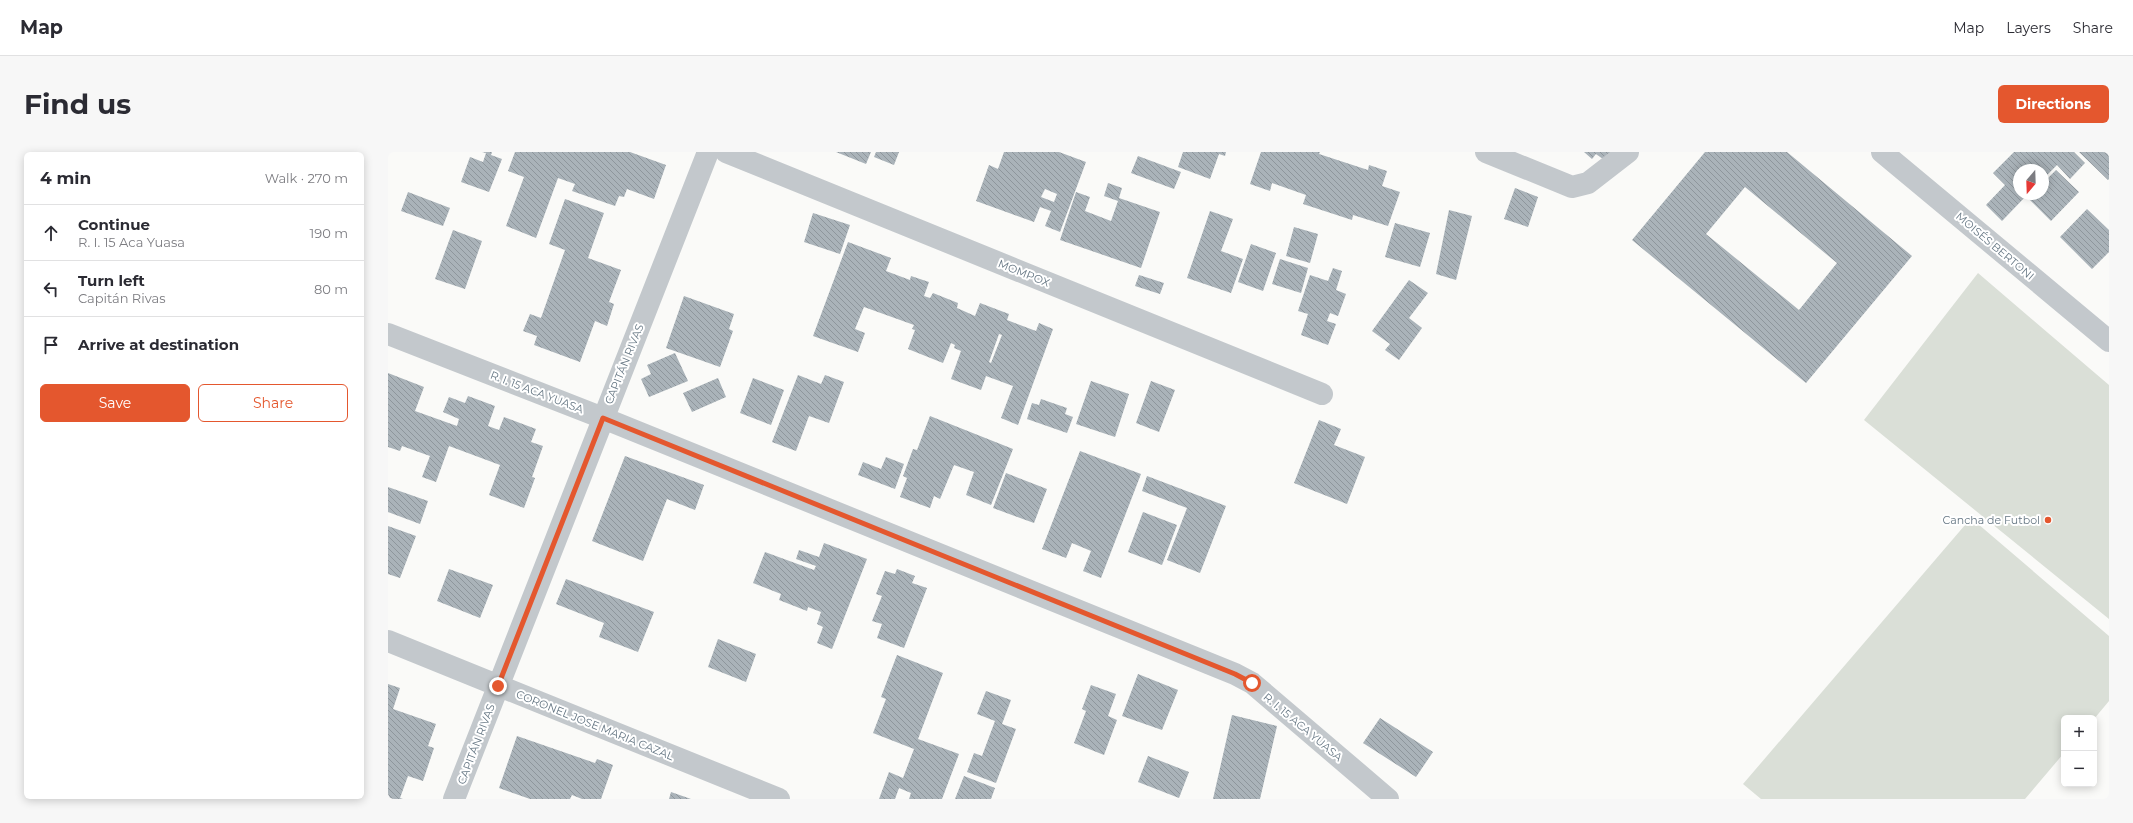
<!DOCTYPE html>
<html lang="en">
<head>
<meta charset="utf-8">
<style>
	:root { --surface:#fff; --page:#f7f7f7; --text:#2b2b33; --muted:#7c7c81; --line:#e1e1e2; --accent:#e4572e }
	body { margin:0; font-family:Montserrat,sans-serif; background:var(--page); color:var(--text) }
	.controls { position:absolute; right:12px; bottom:12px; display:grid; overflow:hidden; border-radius:6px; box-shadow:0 2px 10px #0003 }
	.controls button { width:36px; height:36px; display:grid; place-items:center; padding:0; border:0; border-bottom:1px solid var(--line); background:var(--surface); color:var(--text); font:20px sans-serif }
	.compass { position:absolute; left:1625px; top:12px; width:36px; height:36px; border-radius:50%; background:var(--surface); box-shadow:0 2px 10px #0003; rotate:199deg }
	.stop { position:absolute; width:12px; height:12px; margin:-9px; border:3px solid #e4572e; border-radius:50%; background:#fff }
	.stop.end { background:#e4572e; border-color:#fff; box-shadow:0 1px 4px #0008 }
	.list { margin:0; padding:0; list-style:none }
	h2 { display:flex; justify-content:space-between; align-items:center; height:52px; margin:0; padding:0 16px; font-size:17px }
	h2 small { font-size:13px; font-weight:400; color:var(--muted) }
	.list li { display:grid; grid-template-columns:26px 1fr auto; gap:12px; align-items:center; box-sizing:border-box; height:56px; padding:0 16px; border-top:1px solid var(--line) }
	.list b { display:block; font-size:15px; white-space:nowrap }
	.list p { margin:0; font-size:13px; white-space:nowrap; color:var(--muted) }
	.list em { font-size:13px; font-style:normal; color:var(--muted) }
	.actions { display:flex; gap:8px; padding:12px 16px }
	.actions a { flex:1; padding:9px 0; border:1px solid var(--accent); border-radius:6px; text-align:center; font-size:14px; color:var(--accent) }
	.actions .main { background:var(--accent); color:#fff }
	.icon { flex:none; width:22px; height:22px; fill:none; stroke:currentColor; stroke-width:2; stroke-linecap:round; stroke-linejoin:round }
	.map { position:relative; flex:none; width:1721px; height:647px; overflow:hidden; border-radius:6px }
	header { display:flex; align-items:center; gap:24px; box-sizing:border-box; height:56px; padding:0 20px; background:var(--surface); border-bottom:1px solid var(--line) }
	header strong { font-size:19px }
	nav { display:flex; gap:22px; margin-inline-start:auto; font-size:14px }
	.intro { display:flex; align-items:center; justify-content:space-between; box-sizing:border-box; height:96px; padding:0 24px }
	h1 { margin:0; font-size:28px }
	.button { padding:10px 18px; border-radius:6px; background:var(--accent); color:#fff; font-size:14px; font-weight:700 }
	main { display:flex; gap:24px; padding:0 24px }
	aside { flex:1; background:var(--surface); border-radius:6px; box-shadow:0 2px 10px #0003 }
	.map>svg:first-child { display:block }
</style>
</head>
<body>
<header>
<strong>Map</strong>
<nav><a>Map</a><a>Layers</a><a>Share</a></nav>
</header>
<div class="intro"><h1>Find us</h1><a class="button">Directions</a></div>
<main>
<aside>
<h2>4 min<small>Walk · 270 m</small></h2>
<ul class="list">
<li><svg class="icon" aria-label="ahead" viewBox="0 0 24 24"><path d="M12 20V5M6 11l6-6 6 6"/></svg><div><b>Continue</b><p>R. I. 15 Aca Yuasa</p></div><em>190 m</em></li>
<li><svg class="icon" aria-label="left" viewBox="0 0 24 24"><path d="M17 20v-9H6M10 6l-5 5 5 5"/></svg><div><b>Turn left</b><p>Capitán Rivas</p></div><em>80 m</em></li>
<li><svg class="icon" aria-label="arrive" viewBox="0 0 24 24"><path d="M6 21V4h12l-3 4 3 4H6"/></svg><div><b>Arrive at destination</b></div></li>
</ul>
<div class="actions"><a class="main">Save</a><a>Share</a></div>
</aside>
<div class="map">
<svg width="1721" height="647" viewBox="0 0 1721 647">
	<defs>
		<pattern id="building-back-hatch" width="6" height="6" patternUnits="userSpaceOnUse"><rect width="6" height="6" fill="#aab3b9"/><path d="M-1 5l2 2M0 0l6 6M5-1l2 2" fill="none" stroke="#8e969c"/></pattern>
	</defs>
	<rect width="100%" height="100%" fill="#fafaf8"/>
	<path fill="#dadfd7" d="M 1590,121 L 1721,233 L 1721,467 L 1476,268 Z
		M 1583,366 L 1721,484 L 1721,549 L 1706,567 L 1676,566 L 1676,601 L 1637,647 L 1373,647 L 1355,632 Z"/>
	<path fill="url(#building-back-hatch)" fill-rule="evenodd" d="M 94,0 L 104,0 L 103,3 L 114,7 L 101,40 L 73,30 L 82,5 L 95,10 L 98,1 Z
		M 127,0 L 242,0 L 278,13 L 266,47 L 239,37 L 236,45 L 231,44 L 227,54 L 184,39 L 187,32 L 170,26 L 148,86 L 118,74 L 136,25 L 120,19 Z
		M 448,0 L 483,0 L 478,12 Z
		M 488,0 L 511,0 L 506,13 L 486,5 Z
		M 616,0 L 671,0 L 698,10 L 672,80 L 657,74 L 663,59 L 652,55 L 646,70 L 588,49 L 601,13 L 610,17 ZM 657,37 L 669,42 L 666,50 L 653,45 Z
		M 795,0 L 838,0 L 837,4 L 831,2 L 822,27 L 790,15 Z
		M 873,0 L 932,0 L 931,2 L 980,18 L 981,13 L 999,19 L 994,34 L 1012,40 L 1000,74 L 965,63 L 964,68 L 915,52 L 918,43 L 884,31 L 882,39 L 862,32 Z
		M 1196,0 L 1227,0 L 1219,10 L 1208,2 L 1204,7 Z
		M 1317,0 L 1399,0 L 1524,104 L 1418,231 L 1244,88 ZM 1357,35 L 1449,111 L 1411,158 L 1318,82 Z
		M 1626,0 L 1686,0 L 1697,11 L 1682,27 L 1669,13 L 1655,27 L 1655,18 L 1631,18 L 1631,42 L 1640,42 L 1614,69 L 1598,53 L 1617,33 L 1605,21 Z
		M 1691,0 L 1721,0 L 1721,27 L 1720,28 Z
		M 750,4 L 793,20 L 786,37 L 743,21 Z
		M 1668,18 L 1691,40 L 1663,69 L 1640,46 L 1644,42 L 1655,42 L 1655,31 Z
		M 720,31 L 734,36 L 731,46 L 772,60 L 753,116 L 672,88 L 688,40 L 702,45 L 697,59 L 723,69 L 730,49 L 716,44 Z
		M 1127,36 L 1150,45 L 1140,75 L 1116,67 Z
		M 20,40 L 62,56 L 55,74 L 13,59 Z
		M 177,47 L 216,61 L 200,106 L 233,118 L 221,150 L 226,152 L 219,174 L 207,169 L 192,210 L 146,193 L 149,184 L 135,179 L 142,162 L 153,166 L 177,98 L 161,92 Z
		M 1699,57 L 1721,78 L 1721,100 L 1704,117 L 1672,85 Z
		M 1061,58 L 1084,64 L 1068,128 L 1048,122 Z
		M 822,59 L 845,67 L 833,99 L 855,107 L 843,141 L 799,126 Z
		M 425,61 L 462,73 L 452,102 L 416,90 Z
		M 1007,71 L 1042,81 L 1032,115 L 997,105 Z
		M 906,75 L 930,82 L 922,111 L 898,104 Z
		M 65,78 L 94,89 L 77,137 L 47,127 Z
		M 460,90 L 503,106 L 498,119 L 522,128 L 523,124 L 541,130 L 536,144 L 542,146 L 545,141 L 570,151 L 569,156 L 587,164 L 592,151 L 621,162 L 619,168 L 648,179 L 651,171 L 665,177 L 630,273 L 613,266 L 625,234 L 598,224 L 593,238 L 563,227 L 573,199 L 566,196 L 567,193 L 563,191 L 555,211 L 520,197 L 527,178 L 524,177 L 526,173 L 476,155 L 467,177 L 477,181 L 470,200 L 425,184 ZM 611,182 L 614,183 L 603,211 L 601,210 Z
		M 863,92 L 888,101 L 875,139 L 850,130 Z
		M 892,107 L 920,116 L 913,141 L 884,132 Z
		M 945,116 L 954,119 L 948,138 L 958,142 L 950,164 L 942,161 L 939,169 L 948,172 L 940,193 L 913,183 L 920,162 L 910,159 L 922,123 L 940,129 Z
		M 751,123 L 776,131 L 772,142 L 747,134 Z
		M 1021,128 L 1040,141 L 1021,166 L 1034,176 L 1011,208 L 997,198 L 1002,192 L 984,179 Z
		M 296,144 L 346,162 L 341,177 L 345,179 L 332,215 L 278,196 Z
		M 287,201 L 300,229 L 261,245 L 253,227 L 263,222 L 259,213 Z
		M 0,221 L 36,235 L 27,259 L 69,274 L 71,267 L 55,260 L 61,245 L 77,251 L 80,244 L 107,254 L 100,274 L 111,278 L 116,265 L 148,277 L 143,290 L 155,294 L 144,325 L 147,326 L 136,356 L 101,343 L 112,313 L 61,294 L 48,330 L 34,325 L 42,304 L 14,294 L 12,299 L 0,295 Z
		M 410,223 L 433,232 L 437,223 L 456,230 L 441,271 L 421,264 L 408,299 L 384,290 Z
		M 330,226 L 338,245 L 304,260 L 295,241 Z
		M 365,226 L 396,238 L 383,273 L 352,261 Z
		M 703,229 L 741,242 L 727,285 L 688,272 Z
		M 763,229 L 787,238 L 771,280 L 748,271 Z
		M 653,247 L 679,256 L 677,262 L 685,265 L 679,281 L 639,267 L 644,251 L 651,253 Z
		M 542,264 L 625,297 L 603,353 L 578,343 L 586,320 L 566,313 L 552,347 L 546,344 L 542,356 L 512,345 L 519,326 L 515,324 L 525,297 L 529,298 Z
		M 931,268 L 953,277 L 946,293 L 977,305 L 959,352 L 906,331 Z
		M 692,299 L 753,322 L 713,426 L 695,419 L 703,399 L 684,391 L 678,406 L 654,397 Z
		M 237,304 L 316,333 L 307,358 L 279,347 L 255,409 L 204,389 Z
		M 498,305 L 516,312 L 507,337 L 470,323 L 475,310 L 493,317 Z
		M 618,321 L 659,337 L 646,371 L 605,356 Z
		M 759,324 L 838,354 L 812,421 L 779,408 L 799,356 L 754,339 Z
		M 0,335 L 40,349 L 32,372 L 0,360 Z
		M 755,360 L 789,373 L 774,413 L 740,400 Z
		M 0,374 L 28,384 L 12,426 L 0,422 Z
		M 436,391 L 479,407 L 444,497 L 429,491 L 435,475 L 429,472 L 433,460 L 420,455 L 419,459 L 391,448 L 393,442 L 365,431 L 377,400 L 426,418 L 428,414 L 408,407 L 411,398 L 431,405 Z
		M 61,417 L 105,433 L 92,466 L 49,449 Z
		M 509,417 L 527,424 L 524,431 L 539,436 L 516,496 L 489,486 L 494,472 L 484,469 L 494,444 L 488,442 L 497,419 L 507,422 Z
		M 178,427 L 266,460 L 250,500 L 211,485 L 216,471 L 168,452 Z
		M 330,487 L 368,502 L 358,530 L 320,515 Z
		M 509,503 L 555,521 L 530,587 L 571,602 L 554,647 L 521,647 L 523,641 L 511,636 L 507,647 L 491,647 L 501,620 L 515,626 L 526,597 L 485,581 L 498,547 L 493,545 Z
		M 750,522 L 790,538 L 774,578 L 734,564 Z
		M 0,532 L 12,536 L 5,557 L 48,572 L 40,594 L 46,596 L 35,629 L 20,624 L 12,646 L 15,647 L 0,647 Z
		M 703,533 L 728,542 L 720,564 L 729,568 L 716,603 L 686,591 L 698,559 L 694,557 Z
		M 598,539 L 623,548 L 614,572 L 628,577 L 608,631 L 579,620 L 586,601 L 594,604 L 607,569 L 589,562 Z
		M 844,563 L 889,574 L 872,647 L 825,647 Z
		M 992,566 L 1045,600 L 1028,625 L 975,591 Z
		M 129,584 L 207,611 L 209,607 L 225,613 L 213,647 L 194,647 L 184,643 L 182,647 L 142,647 L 111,636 Z
		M 760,604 L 801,620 L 791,646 L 750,630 Z
		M 576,624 L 607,636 L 603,647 L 567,647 Z
		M 283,640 L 303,647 L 281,647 Z"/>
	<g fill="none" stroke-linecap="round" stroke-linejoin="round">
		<path stroke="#c3c8cc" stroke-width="22" d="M 338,0 L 934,242
			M 1098,0 L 1184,35 L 1200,31 L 1240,0
			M 1494,0 L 1721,189
			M 0,182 L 215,266 L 847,522 L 864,531 L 1000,647
			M 0,489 L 391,647
			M 66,647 L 320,0"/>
	</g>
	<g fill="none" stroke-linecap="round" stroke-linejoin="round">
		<path stroke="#e4572e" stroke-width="5" d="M 110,534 L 215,266 L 847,522 L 864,531"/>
	</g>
	<circle fill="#e4572e" stroke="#fff" stroke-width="1.5" cx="1660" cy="368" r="4"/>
	<g text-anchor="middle" stroke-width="4" stroke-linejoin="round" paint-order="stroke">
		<g font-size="11" fill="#657683" stroke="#fff">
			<text transform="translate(1607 94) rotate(40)" y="4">MOISÉS BERTONI</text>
			<text transform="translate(636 121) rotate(22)" y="4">MOMPOX</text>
			<text transform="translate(236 212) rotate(-68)" y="4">CAPITÁN RIVAS</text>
			<text transform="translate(149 240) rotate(21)" y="4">R. I. 15 ACA YUASA</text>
			<text transform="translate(207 573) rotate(22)" y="4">CORONEL JOSE MARIA CAZAL</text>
			<text transform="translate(915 575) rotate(40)" y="4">R. I. 15 ACA YUASA</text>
			<text transform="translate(88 592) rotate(-69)" y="4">CAPITÁN RIVAS</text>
		</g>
		<g font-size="11" fill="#657683" stroke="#fff" text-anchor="end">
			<text x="1652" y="372">Cancha de Futbol</text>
		</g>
	</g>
</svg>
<div class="controls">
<button>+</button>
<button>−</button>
</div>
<svg class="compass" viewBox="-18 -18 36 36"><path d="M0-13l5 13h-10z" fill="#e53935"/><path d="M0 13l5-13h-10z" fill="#7c7c81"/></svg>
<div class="stop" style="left:864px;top:531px"></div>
<div class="stop end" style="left:110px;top:534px"></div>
</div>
</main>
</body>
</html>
